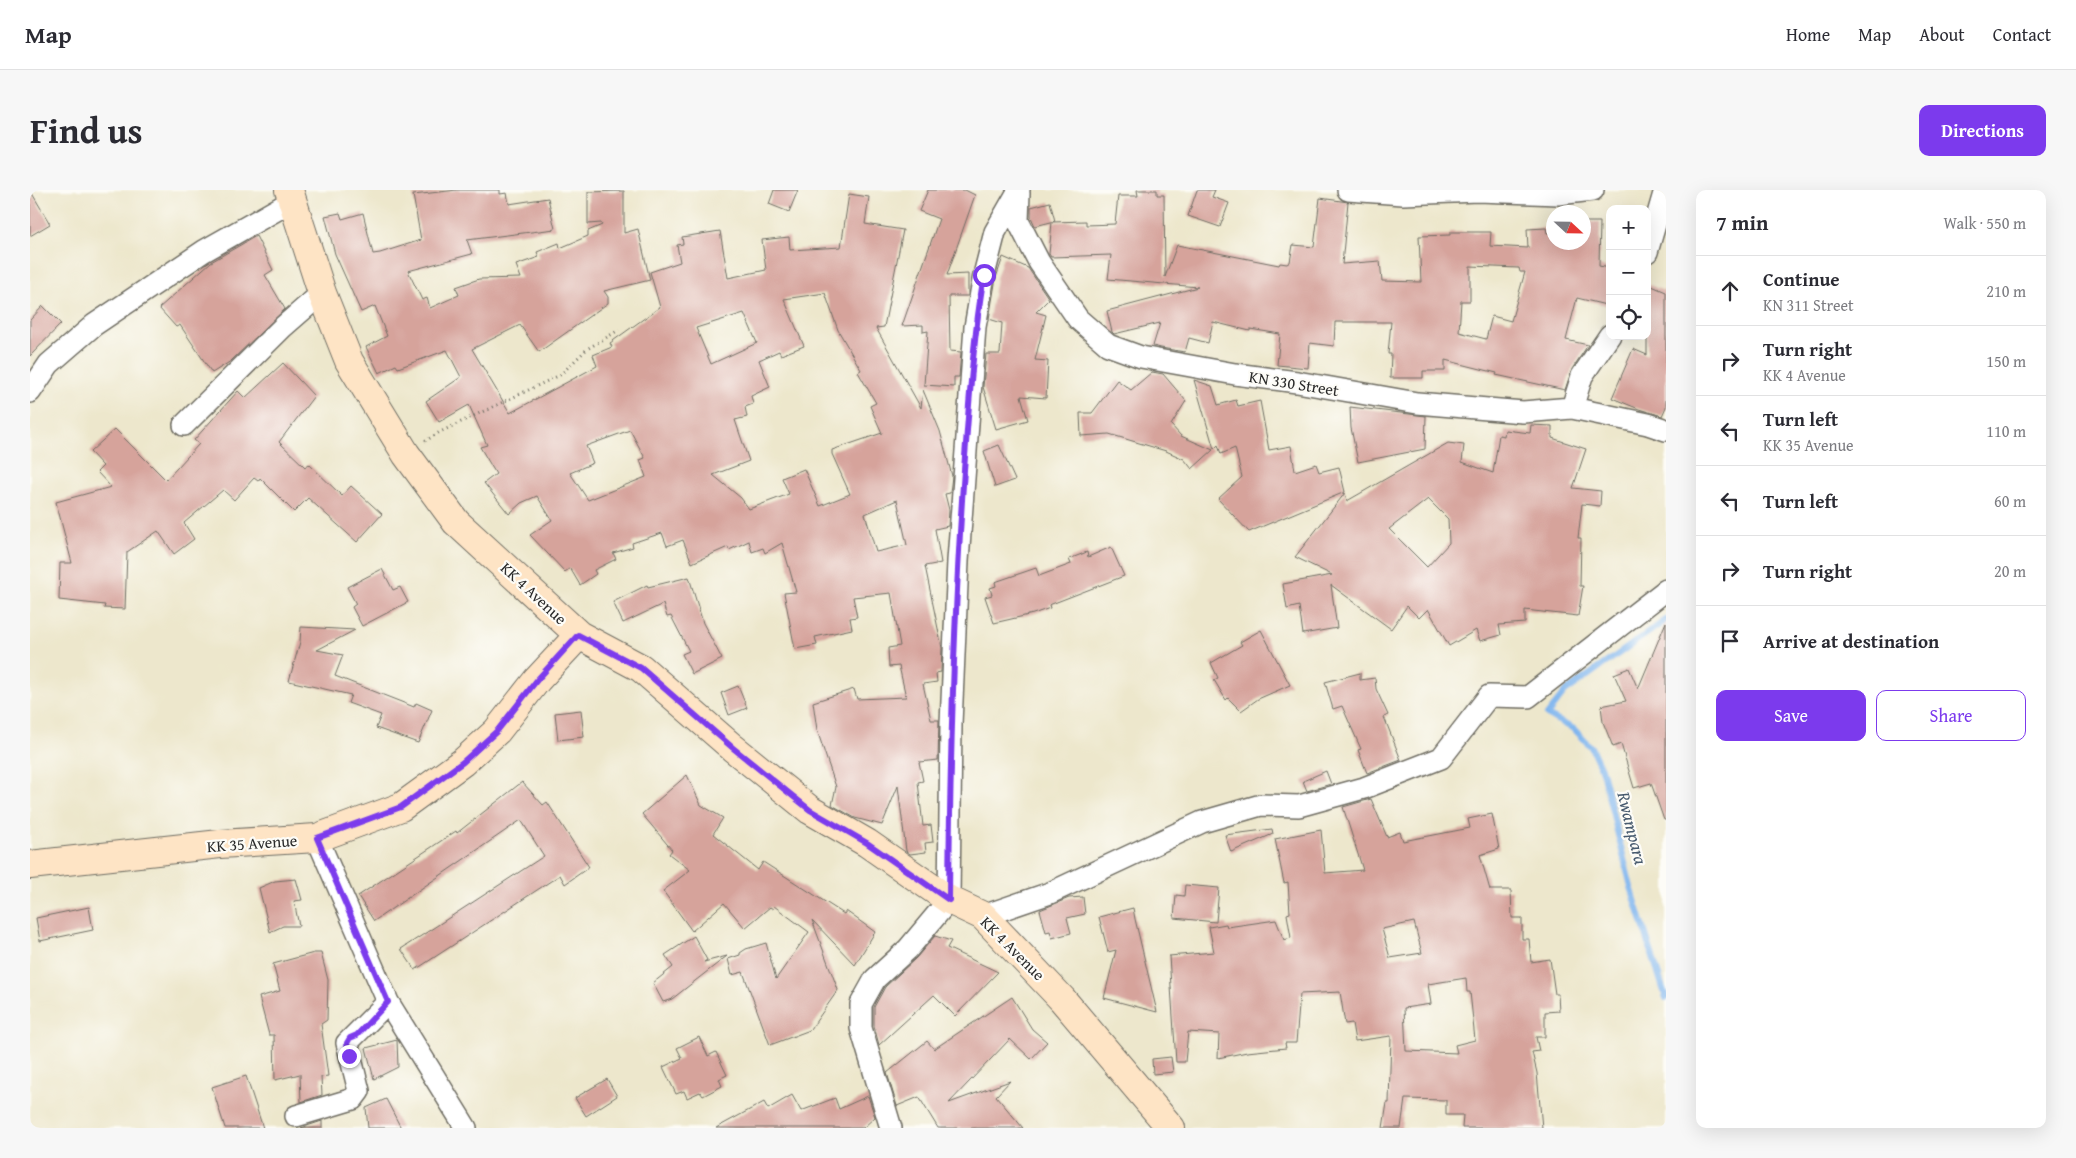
<!DOCTYPE html>
<html lang="en">
<head>
<meta charset="utf-8">
<style>
	:root { --surface:#fff; --page:#f7f7f7; --text:#2b2b33; --muted:#7c7c81; --line:#e1e1e2; --accent:#7c3aed }
	body { margin:0; font-family:"Gentium Book Plus",serif; background:var(--page); color:var(--text) }
	.controls { position:absolute; right:15px; top:15px; display:grid; overflow:hidden; border-radius:10px; box-shadow:0 5px 20px #0002 }
	.controls button { width:45px; height:45px; display:grid; place-items:center; padding:0; border:0; border-bottom:1px solid var(--line); background:var(--surface); color:var(--text); font:25px sans-serif }
	.compass { position:absolute; left:1516px; top:15px; width:45px; height:45px; border-radius:50%; background:var(--surface); box-shadow:0 5px 20px #0002; rotate:112deg }
	.stop { position:absolute; width:15px; height:15px; margin:-11px; border:4px solid #7c3aed; border-radius:50%; background:#fff }
	.stop.end { background:#7c3aed; border-color:#fff; box-shadow:0 1px 5px #0008 }
	.list { margin:0; padding:0; list-style:none }
	h2 { display:flex; justify-content:space-between; align-items:center; height:65px; margin:0; padding:0 20px; font-size:21px }
	h2 small { font-size:16px; font-weight:400; color:var(--muted) }
	.list li { display:grid; grid-template-columns:32px 1fr auto; gap:15px; align-items:center; box-sizing:border-box; height:70px; padding:0 20px; border-top:1px solid var(--line) }
	.list b { display:block; font-size:19px; white-space:nowrap }
	.list p { margin:0; font-size:16px; white-space:nowrap; color:var(--muted) }
	.list em { font-size:16px; font-style:normal; color:var(--muted) }
	.actions { display:flex; gap:10px; padding:15px 20px }
	.actions a { flex:1; padding:11px 0; border:1px solid var(--accent); border-radius:10px; text-align:center; font-size:18px; color:var(--accent) }
	.actions .main { background:var(--accent); color:#fff }
	.icon { flex:none; width:28px; height:28px; fill:none; stroke:currentColor; stroke-width:2; stroke-linecap:round; stroke-linejoin:round }
	.map { position:relative; flex:none; width:1636px; height:938px; overflow:hidden; border-radius:10px }
	header { display:flex; align-items:center; gap:30px; box-sizing:border-box; height:70px; padding:0 25px; background:var(--surface); border-bottom:1px solid var(--line) }
	header strong { font-size:24px }
	nav { display:flex; gap:28px; margin-inline-start:auto; font-size:18px }
	.intro { display:flex; align-items:center; justify-content:space-between; box-sizing:border-box; height:120px; padding:0 30px }
	h1 { margin:0; font-size:35px }
	.button { padding:12px 22px; border-radius:10px; background:var(--accent); color:#fff; font-size:18px; font-weight:700 }
	main { display:flex; gap:30px; padding:0 30px }
	aside { flex:1; background:var(--surface); border-radius:10px; box-shadow:0 5px 20px #0002 }
	.map>svg:first-child { display:block }
</style>
</head>
<body>
<header>
<strong>Map</strong>
<nav><a>Home</a><a>Map</a><a>About</a><a>Contact</a></nav>
</header>
<div class="intro"><h1>Find us</h1><a class="button">Directions</a></div>
<main>
<div class="map">
<svg width="1636" height="938" viewBox="0 0 1636 938">
	<rect width="100%" height="100%" fill="#fdfcf7"/>
	<filter id="ink" filterUnits="userSpaceOnUse"><feTurbulence type="fractalNoise" baseFrequency=".02" numOctaves="2"/><feDisplacementMap in="SourceGraphic" scale="10" xChannelSelector="R" yChannelSelector="G"/><feConvolveMatrix kernelMatrix="1 2 1 2 8 2 1 2 1" color-interpolation-filters="sRGB"/></filter>
	<filter id="wash" filterUnits="userSpaceOnUse"><feTurbulence type="fractalNoise" baseFrequency=".0096" numOctaves="4" result="noise"/><feDisplacementMap in="SourceGraphic" scale="20" xChannelSelector="R" yChannelSelector="G"/><feGaussianBlur stdDeviation="1.12" result="paint"/><feColorMatrix in="noise" values="0 0 0 0 0 0 0 0 0 0 0 0 0 0 0 0 0 1.4 0 .05"/><feComposite in="paint" operator="in"/></filter>
	<g filter="url(#wash)">
		<rect width="100%" height="100%" fill="#ede7cc"/>
		<g fill="none" stroke-linecap="round" stroke-linejoin="round">
			<path stroke="#7fb5ee" stroke-width="6" d="M 1636,430 L 1535,502 L 1517,525 L 1544,539 L 1561,557 L 1572,581 L 1601,697 L 1636,808"/>
		</g>
		<g id="blocks">
			<path fill="#d6a39b" fill-rule="evenodd" d="M 0,0 L 20,34 L 0,46 Z
				M 427,0 L 470,0 L 470,4 L 477,3 L 479,14 L 518,8 L 525,39 L 437,50 L 442,64 L 378,81 L 392,110 L 397,108 L 400,118 L 429,105 L 426,97 L 449,89 L 491,88 L 486,75 L 509,67 L 507,62 L 529,53 L 530,58 L 558,46 L 558,41 L 572,35 L 571,33 L 558,34 L 558,2 L 594,1 L 594,43 L 608,39 L 620,90 L 574,101 L 578,107 L 578,113 L 509,162 L 490,135 L 442,159 L 480,223 L 567,176 L 563,165 L 582,157 L 580,153 L 630,117 L 620,82 L 650,72 L 647,55 L 653,54 L 652,47 L 690,41 L 698,88 L 736,80 L 732,50 L 759,47 L 760,60 L 811,57 L 819,4 L 839,7 L 835,34 L 873,40 L 854,137 L 846,138 L 891,218 L 893,200 L 910,241 L 922,286 L 920,303 L 915,304 L 919,320 L 918,336 L 905,339 L 911,373 L 895,376 L 912,458 L 911,482 L 906,483 L 907,492 L 893,494 L 901,530 L 909,530 L 908,570 L 889,572 L 893,591 L 888,592 L 893,636 L 901,635 L 903,652 L 895,653 L 896,662 L 880,664 L 876,661 L 868,596 L 852,635 L 825,628 L 802,615 L 806,597 L 787,540 L 783,512 L 824,499 L 827,509 L 876,507 L 869,476 L 859,477 L 858,458 L 870,456 L 861,403 L 823,407 L 827,427 L 820,428 L 822,439 L 785,447 L 787,455 L 765,459 L 754,403 L 766,402 L 752,353 L 735,363 L 733,358 L 722,362 L 719,351 L 699,360 L 698,357 L 662,373 L 653,350 L 637,356 L 632,343 L 602,353 L 603,357 L 583,363 L 586,369 L 564,380 L 566,384 L 550,395 L 540,378 L 535,382 L 500,345 L 522,330 L 507,306 L 491,313 L 479,324 L 454,293 L 466,284 L 450,257 L 457,255 L 439,215 L 409,232 L 396,211 L 431,187 L 417,160 L 368,178 L 366,175 L 349,183 L 336,157 L 357,146 L 345,116 L 331,122 L 305,64 L 295,26 L 310,23 L 312,29 L 333,23 L 343,64 L 350,63 L 391,50 L 383,5 ZM 795,103 L 808,140 L 831,180 L 828,182 L 846,213 L 840,216 L 852,243 L 802,260 L 802,264 L 820,304 L 790,316 L 774,279 L 752,288 L 759,304 L 719,319 L 711,308 L 683,285 L 719,271 L 705,230 L 717,227 L 715,217 L 723,214 L 721,206 L 740,197 L 729,170 L 749,161 L 751,165 L 774,156 L 754,109 ZM 714,123 L 727,153 L 681,174 L 666,138 ZM 600,240 L 615,268 L 610,270 L 616,287 L 558,310 L 540,283 L 563,273 L 556,256 ZM 867,310 L 877,355 L 846,362 L 835,324 Z
				M 744,0 L 768,0 L 759,22 L 739,14 Z
				M 898,0 L 935,0 L 945,5 L 917,85 L 938,84 L 938,106 L 919,106 L 920,161 L 931,162 L 929,187 L 924,187 L 924,197 L 894,195 L 898,141 L 893,142 L 893,135 L 872,136 L 909,29 L 889,21 Z
				M 1107,0 L 1127,0 L 1127,5 L 1134,5 L 1135,87 L 1147,55 L 1249,75 L 1250,73 L 1257,74 L 1260,72 L 1263,55 L 1284,57 L 1290,8 L 1318,12 L 1312,74 L 1350,71 L 1352,91 L 1391,92 L 1389,46 L 1420,45 L 1420,42 L 1461,42 L 1460,56 L 1498,58 L 1497,39 L 1516,38 L 1517,43 L 1524,43 L 1524,52 L 1554,52 L 1554,32 L 1570,32 L 1569,76 L 1580,78 L 1580,116 L 1547,108 L 1536,150 L 1558,155 L 1542,179 L 1535,200 L 1466,185 L 1467,183 L 1415,170 L 1415,181 L 1393,181 L 1393,188 L 1360,188 L 1361,164 L 1358,164 L 1361,132 L 1305,132 L 1304,156 L 1280,153 L 1278,178 L 1247,175 L 1250,144 L 1220,139 L 1220,141 L 1183,132 L 1178,153 L 1159,148 L 1155,162 L 1131,158 L 1123,156 L 1130,133 L 1084,144 L 1082,142 L 1077,121 L 1168,97 L 1078,89 L 1081,65 L 1021,67 L 1019,64 L 1022,32 L 1056,31 L 1056,35 L 1085,34 L 1088,6 L 1108,6 ZM 1440,76 L 1489,78 L 1490,82 L 1495,82 L 1481,131 L 1462,126 L 1456,149 L 1429,142 L 1431,111 L 1440,111 Z
				M 1167,0 L 1185,0 L 1182,7 L 1199,13 L 1190,37 L 1158,26 Z
				M 1020,12 L 1025,31 L 1005,36 L 1001,27 L 1001,17 Z
				M 226,46 L 243,80 L 235,85 L 255,119 L 201,171 L 182,183 L 150,135 L 146,137 L 129,118 L 181,72 Z
				M 973,67 L 998,78 L 1019,109 L 1006,122 L 1016,125 L 1005,170 L 1018,171 L 1016,208 L 991,206 L 998,230 L 966,239 L 953,197 L 956,164 L 970,164 L 972,133 L 959,129 L 966,88 Z
				M 1617,94 L 1636,102 L 1636,217 L 1632,226 L 1609,219 L 1582,208 L 1603,159 L 1617,165 Z
				M 13,116 L 31,134 L 0,166 L 0,130 Z
				M 253,173 L 284,206 L 249,252 L 275,277 L 279,274 L 312,306 L 321,296 L 352,324 L 327,352 L 278,308 L 264,322 L 230,288 L 228,291 L 224,288 L 204,310 L 193,300 L 154,333 L 164,349 L 144,364 L 128,341 L 97,362 L 95,419 L 74,418 L 75,415 L 29,410 L 30,373 L 42,373 L 26,312 L 81,297 L 67,282 L 73,276 L 60,262 L 85,239 L 136,290 L 169,254 L 164,250 L 208,201 L 215,208 Z
				M 1122,182 L 1133,184 L 1156,211 L 1141,235 L 1151,246 L 1183,260 L 1162,279 L 1154,269 L 1136,261 L 1079,244 L 1051,246 L 1050,223 L 1062,223 L 1087,190 L 1101,200 Z
				M 1164,190 L 1182,196 L 1188,215 L 1206,210 L 1208,216 L 1230,211 L 1239,260 L 1261,256 L 1265,281 L 1286,274 L 1289,282 L 1309,277 L 1315,302 L 1219,342 L 1188,309 L 1212,287 L 1205,258 L 1191,264 L 1188,255 L 1184,259 Z
				M 1320,217 L 1396,226 L 1395,259 L 1328,272 L 1321,238 Z
				M 1501,235 L 1522,236 L 1522,248 L 1556,259 L 1543,298 L 1571,301 L 1570,316 L 1552,314 L 1548,348 L 1551,348 L 1550,396 L 1553,396 L 1548,426 L 1495,420 L 1495,433 L 1469,435 L 1471,445 L 1450,451 L 1446,440 L 1419,456 L 1398,419 L 1389,428 L 1377,416 L 1361,439 L 1301,395 L 1307,438 L 1273,444 L 1269,416 L 1257,419 L 1253,394 L 1302,385 L 1265,367 L 1315,303 L 1317,311 L 1418,253 L 1434,255 L 1432,272 L 1463,283 L 1469,245 L 1474,246 L 1475,240 L 1500,243 ZM 1398,309 L 1418,329 L 1419,353 L 1397,377 L 1359,339 Z
				M 969,255 L 985,290 L 965,297 L 954,261 Z
				M 1081,357 L 1094,386 L 1019,415 L 1020,418 L 1003,424 L 964,433 L 955,407 L 962,405 L 960,398 L 966,396 L 965,392 L 1006,378 L 1009,386 L 1041,374 L 1039,369 L 1057,362 L 1058,367 Z
				M 352,379 L 363,400 L 370,397 L 378,412 L 332,436 L 322,417 L 326,414 L 317,397 Z
				M 659,387 L 673,433 L 692,469 L 662,484 L 652,464 L 659,461 L 641,426 L 637,427 L 633,414 L 593,433 L 583,412 L 617,395 L 618,397 Z
				M 1636,432 L 1636,630 L 1634,630 L 1621,593 L 1604,598 L 1591,554 L 1583,557 L 1573,532 L 1571,516 L 1596,511 L 1584,484 L 1599,478 L 1608,499 Z
				M 271,437 L 325,440 L 287,460 L 313,465 L 305,486 L 384,517 L 386,513 L 402,520 L 388,553 L 346,538 L 351,525 L 318,513 L 321,505 L 259,491 L 270,452 Z
				M 1231,440 L 1260,495 L 1228,509 L 1211,521 L 1198,508 L 1196,510 L 1184,490 L 1188,488 L 1181,473 L 1212,455 L 1210,452 Z
				M 1330,483 L 1330,490 L 1345,488 L 1346,499 L 1358,525 L 1354,527 L 1371,570 L 1337,583 L 1328,560 L 1331,559 L 1312,516 L 1303,519 L 1295,492 Z
				M 708,496 L 717,518 L 699,525 L 691,503 Z
				M 551,520 L 554,547 L 528,550 L 525,523 Z
				M 1296,581 L 1301,594 L 1277,601 L 1273,591 Z
				M 657,585 L 671,615 L 693,628 L 683,644 L 728,680 L 733,672 L 814,724 L 816,721 L 845,742 L 825,775 L 782,730 L 808,800 L 780,840 L 740,855 L 713,782 L 702,785 L 698,769 L 710,765 L 710,763 L 716,759 L 736,753 L 746,789 L 779,742 L 744,716 L 743,719 L 740,717 L 715,738 L 694,713 L 662,741 L 633,701 L 660,680 L 639,664 L 642,660 L 612,624 Z
				M 492,592 L 513,615 L 517,612 L 559,677 L 535,694 L 530,685 L 385,780 L 371,759 L 514,666 L 491,630 L 344,731 L 328,706 L 426,641 L 427,643 Z
				M 1341,609 L 1357,647 L 1370,642 L 1373,651 L 1440,638 L 1438,629 L 1462,624 L 1469,659 L 1450,665 L 1460,700 L 1481,700 L 1482,728 L 1492,728 L 1492,749 L 1499,749 L 1501,772 L 1520,769 L 1525,804 L 1528,804 L 1529,821 L 1515,822 L 1515,847 L 1506,847 L 1509,861 L 1502,862 L 1507,883 L 1512,938 L 1432,938 L 1433,925 L 1416,925 L 1416,910 L 1375,909 L 1371,938 L 1353,938 L 1357,913 L 1359,913 L 1361,846 L 1325,851 L 1322,833 L 1315,834 L 1310,802 L 1270,804 L 1266,853 L 1255,853 L 1256,858 L 1217,862 L 1188,868 L 1189,844 L 1158,842 L 1155,872 L 1146,872 L 1139,766 L 1184,762 L 1179,737 L 1196,734 L 1197,737 L 1246,730 L 1254,750 L 1261,748 L 1257,724 L 1260,723 L 1258,692 L 1254,693 L 1245,649 L 1291,640 L 1295,683 L 1333,680 L 1313,617 ZM 1384,732 L 1392,763 L 1360,768 L 1352,739 ZM 1436,788 L 1437,802 L 1440,802 L 1445,850 L 1425,855 L 1427,863 L 1376,861 L 1374,818 L 1401,814 L 1398,794 Z
				M 1242,639 L 1243,644 L 1201,662 L 1195,645 Z
				M 266,689 L 272,710 L 264,711 L 269,736 L 253,736 L 240,742 L 229,698 L 245,691 Z
				M 1155,695 L 1189,698 L 1186,732 L 1144,728 L 1146,705 L 1154,706 Z
				M 1053,707 L 1055,724 L 1037,728 L 1041,743 L 1022,748 L 1020,741 L 1016,742 L 1010,720 L 1039,708 Z
				M 59,717 L 63,740 L 10,751 L 6,728 Z
				M 1103,718 L 1105,729 L 1127,822 L 1074,808 L 1086,760 L 1078,762 L 1069,727 Z
				M 664,746 L 677,770 L 674,772 L 697,766 L 642,809 L 633,812 L 623,793 L 643,777 L 635,765 Z
				M 905,746 L 921,751 L 917,758 L 968,782 L 925,826 L 904,805 L 849,855 L 844,836 L 844,817 L 855,797 L 886,768 Z
				M 284,763 L 291,763 L 298,790 L 297,830 L 291,834 L 298,886 L 291,887 L 292,905 L 271,912 L 270,884 L 245,890 L 244,845 L 239,845 L 229,807 L 250,801 L 243,774 Z
				M 982,807 L 1002,839 L 1017,852 L 1001,869 L 980,849 L 919,913 L 980,891 L 966,906 L 993,938 L 908,938 L 889,907 L 867,916 L 857,883 L 897,851 L 904,859 Z
				M 669,847 L 678,866 L 686,862 L 697,885 L 689,889 L 692,896 L 673,906 L 670,902 L 657,908 L 654,901 L 646,904 L 633,877 L 652,868 L 647,858 Z
				M 367,850 L 368,877 L 344,889 L 336,858 Z
				M 1141,867 L 1143,882 L 1123,884 L 1122,869 Z
				M 216,886 L 233,938 L 195,938 L 182,897 Z
				M 577,889 L 587,906 L 556,926 L 545,908 Z
				M 762,905 L 771,921 L 805,908 L 809,919 L 838,906 L 845,927 L 833,938 L 686,938 L 734,912 L 738,919 Z
				M 356,909 L 371,938 L 338,938 L 336,918 Z
				M 292,931 L 292,938 L 271,938 Z"/>
		</g>
	</g>
	<g filter="url(#ink)">
		<use href="#blocks" fill-opacity="0" stroke="#6f6d63" stroke-width="1"/>
		<g fill="none" stroke-linecap="round" stroke-linejoin="round">
			<defs>
				<path id="street" d="M 1318,0 L 1373,4 L 1448,1 L 1528,4 L 1563,0
					M 989,3 L 988,31 L 1009,72 L 1048,129 L 1078,155 L 1111,167 L 1205,184 L 1267,192 L 1387,213 L 1493,222 L 1542,218 L 1618,234 L 1636,240
					M 1617,62 L 1635,0
					M 0,202 L 19,174 L 64,135 L 174,61 L 262,11
					M 1542,218 L 1552,186 L 1580,145
					M 154,235 L 253,137 L 292,103
					M 953,726 L 1020,703 L 1172,632 L 1231,615 L 1269,616 L 1334,598 L 1411,568 L 1459,506 L 1498,507 L 1636,400
					M 358,812 L 436,938
					M 266,926 L 323,909 L 329,901 L 317,853 L 358,812 L 287,648
					M 861,938 L 831,838 L 831,814 L 845,789 L 878,759 L 919,710 L 921,534 L 928,371 L 945,137 L 954,85 L 965,42 L 989,0"/>
				<path id="secondary" d="M 259,0 L 292,103 L 319,171 L 376,264 L 426,332 L 549,445 L 611,478 L 703,558 L 780,620 L 837,653 L 919,710 L 953,726 L 1032,809 L 1141,938
					M 0,675 L 190,654 L 287,648 L 371,617 L 433,572 L 467,541 L 507,490 L 549,445"/>
			</defs>
			<use href="#street" stroke="#6f6d63" stroke-width="24"/>
			<use href="#secondary" stroke="#6f6d63" stroke-width="30"/>
			<path stroke="#6f6d63" stroke-width="3" stroke-dasharray="1 4" stroke-linecap="butt" d="M 395,251 L 410,242 L 530,185 L 557,159 L 589,140"/>
			<use href="#street" stroke="#fff" stroke-width="21"/>
			<use href="#secondary" stroke="#fee4c5" stroke-width="28"/>
		</g>
	</g>
	<g fill="none" stroke-linecap="round" stroke-linejoin="round" filter="url(#ink)">
		<path stroke="#7c3aed" stroke-width="6" d="M 319,866 L 317,853 L 320,848 L 327,845 L 358,812 L 287,648 L 371,617 L 433,572 L 467,541 L 507,490 L 548,445 L 611,478 L 703,558 L 780,620 L 837,653 L 919,710 C 920,566 924,423 934,280 C 939,215 943,150 954,85"/>
	</g>
	<g text-anchor="middle" stroke-width="4.5" stroke-linejoin="round" paint-order="stroke">
		<g font-size="16" fill="#2b2b2b" stroke="#fdfcf7">
			<text transform="translate(1264 193) rotate(9)" y="6">KN 330 Street</text>
			<text transform="translate(504 403) rotate(43)" y="6">KK 4 Avenue</text>
			<text transform="translate(222 653) rotate(-4)" y="6">KK 35 Avenue</text>
			<text transform="translate(983 758) rotate(45)" y="6">KK 4 Avenue</text>
		</g>
		<g font-size="18" font-style="italic" fill="#485b6f" stroke="#fdfcf7">
			<text transform="translate(1602 638) rotate(76)" y="6">Rwampara</text>
		</g>
	</g>
</svg>
<div class="controls">
<button>+</button>
<button>−</button>
<button><svg class="icon" aria-label="locate" viewBox="0 0 24 24"><circle cx="12" cy="12" r="6"/><path d="M12 2v4M12 18v4M2 12h4M18 12h4"/></svg></button>
</div>
<svg class="compass" viewBox="-18 -18 36 36"><path d="M0-13l5 13h-10z" fill="#e53935"/><path d="M0 13l5-13h-10z" fill="#7c7c81"/></svg>
<div class="stop" style="left:954px;top:85px"></div>
<div class="stop end" style="left:319px;top:866px"></div>
</div>
<aside>
<h2>7 min<small>Walk · 550 m</small></h2>
<ul class="list">
<li><svg class="icon" aria-label="ahead" viewBox="0 0 24 24"><path d="M12 20V5M6 11l6-6 6 6"/></svg><div><b>Continue</b><p>KN 311 Street</p></div><em>210 m</em></li>
<li><svg class="icon" aria-label="right" viewBox="0 0 24 24"><path d="M7 20v-9h11M14 6l5 5-5 5"/></svg><div><b>Turn right</b><p>KK 4 Avenue</p></div><em>150 m</em></li>
<li><svg class="icon" aria-label="left" viewBox="0 0 24 24"><path d="M17 20v-9H6M10 6l-5 5 5 5"/></svg><div><b>Turn left</b><p>KK 35 Avenue</p></div><em>110 m</em></li>
<li><svg class="icon" aria-label="left" viewBox="0 0 24 24"><path d="M17 20v-9H6M10 6l-5 5 5 5"/></svg><div><b>Turn left</b></div><em>60 m</em></li>
<li><svg class="icon" aria-label="right" viewBox="0 0 24 24"><path d="M7 20v-9h11M14 6l5 5-5 5"/></svg><div><b>Turn right</b></div><em>20 m</em></li>
<li><svg class="icon" aria-label="arrive" viewBox="0 0 24 24"><path d="M6 21V4h12l-3 4 3 4H6"/></svg><div><b>Arrive at destination</b></div></li>
</ul>
<div class="actions"><a class="main">Save</a><a>Share</a></div>
</aside>
</main>
</body>
</html>
